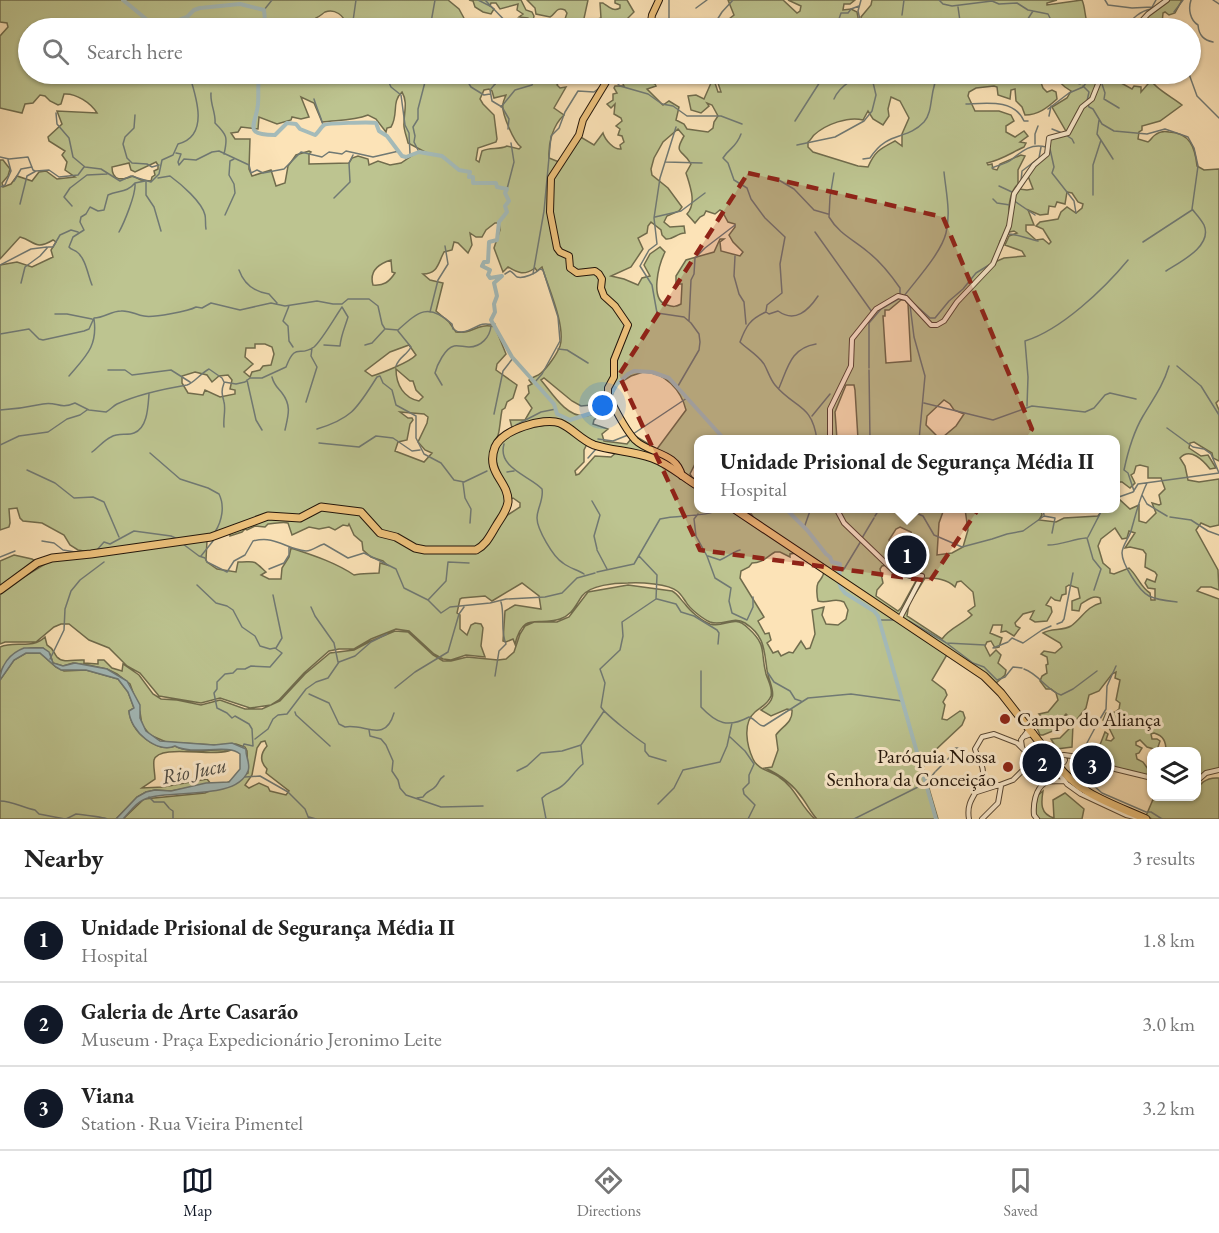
<!DOCTYPE html>
<html lang="en">
<head>
<meta charset="utf-8">
<style>
	:root { --surface:#fff; --page:#f2f2f2; --text:#222; --muted:#767676; --line:#e0e0e0; --accent:#111827 }
	body { margin:0; font-family:"EB Garamond",serif; background:var(--page); color:var(--text) }
	.controls { position:absolute; right:18px; bottom:18px; display:grid; overflow:hidden; border-radius:12px; box-shadow:0 2px 4px #0004 }
	.controls button { width:54px; height:54px; display:grid; place-items:center; padding:0; border:0; border-bottom:2px solid var(--line); background:var(--surface); color:var(--text); font:30px sans-serif }
	.you { position:absolute; left:603px; top:406px; width:21px; height:21px; margin:-15px; border:4px solid #fff; border-radius:50%; background:#1a73e8; box-shadow:0 0 0 9px #1a73e833 }
	.badge { display:grid; place-items:center; width:39px; height:39px; border-radius:50%; background:var(--accent); color:#fff; font-size:20px; font-weight:700 }
	.pin { position:absolute; translate:-50% -50%; border:3px solid #fff; box-shadow:0 2px 6px #0006 }
	.popup { position:absolute; left:694px; top:435px; width:426px; height:78px; box-sizing:border-box; display:grid; place-content:center; border-radius:12px; background:var(--surface); filter:drop-shadow(0 2px 4px #0005); font-size:20px; white-space:nowrap; color:var(--muted) }
	.popup b { font-size:22px; color:var(--text) }
	.popup::after { content:''; position:absolute; left:50%; top:100%; margin-left:-12px; border:12px solid transparent; border-top-color:var(--surface) }
	.list { margin:0; padding:0; list-style:none }
	h2 { display:flex; justify-content:space-between; align-items:center; height:78px; margin:0; padding:0 24px; font-size:26px }
	h2 small { font-size:20px; font-weight:400; color:var(--muted) }
	.list li { display:grid; grid-template-columns:39px 1fr auto; gap:18px; align-items:center; box-sizing:border-box; height:84px; padding:0 24px; border-top:2px solid var(--line) }
	.list b { display:block; font-size:22px; white-space:nowrap }
	.list p { margin:0; font-size:20px; white-space:nowrap; color:var(--muted) }
	.list em { font-size:20px; font-style:normal; color:var(--muted) }
	.icon { flex:none; width:33px; height:33px; fill:none; stroke:currentColor; stroke-width:2; stroke-linecap:round; stroke-linejoin:round }
	.map { position:relative; flex:none; width:1219px; height:819px; overflow:hidden }
	.search { position:absolute; background:var(--surface); box-shadow:0 2px 4px #0004; left:18px; right:18px; top:18px; height:66px; display:flex; align-items:center; gap:15px; box-sizing:border-box; padding:0 21px; border-radius:33px; color:var(--muted); font-size:22px }
	.sheet { height:330px; background:var(--surface) }
	nav { display:flex; justify-content:space-around; align-items:center; box-sizing:border-box; height:84px; border-top:2px solid var(--line); background:var(--surface); font-size:16px; color:var(--muted) }
	nav a { display:grid; justify-items:center; gap:3px }
	nav .on { color:var(--accent) }
	.map>svg:first-child { display:block }
</style>
</head>
<body>
<div class="map">
<svg width="1219" height="819" viewBox="0 0 1219 819">
	<rect width="100%" height="100%" fill="#fce3b7"/>
	<filter id="stains"><feTurbulence type="fractalNoise" baseFrequency=".00333" numOctaves="4"/><feColorMatrix values="0 0 0 0 .2 0 0 0 0 .09 0 0 0 0 .02 0 0 0 .5 -.17"/></filter>
	<radialGradient id="worn" r=".72"><stop offset=".6" stop-color="#630" stop-opacity="0"/><stop offset="1" stop-color="#630" stop-opacity=".3"/></radialGradient>
	<path fill="#bdc490" stroke="#706c4d" stroke-width="1.5" fill-rule="evenodd" d="M 0,0 L 448,0 L 459,9 L 465,20 L 464,24 L 467,24 L 470,28 L 366,28 L 367,23 L 360,21 L 358,28 L 342,28 L 346,24 C 344,16 335,8 325,12 C 322,14 319,17 316,18 L 319,28 L 121,28 L 108,25 L 105,20 L 102,19 L 91,28 L 28,28 L 28,74 L 475,74 L 495,84 L 503,75 L 513,82 L 514,80 L 512,74 L 566,74 L 563,75 L 557,85 L 560,88 L 566,87 L 554,108 L 564,115 C 553,125 548,143 549,158 L 559,162 L 579,136 L 594,145 L 603,133 C 605,140 614,150 621,149 L 620,145 L 624,142 L 622,136 L 618,135 L 620,129 L 616,126 L 622,121 L 621,118 L 614,114 L 615,104 L 611,108 L 607,104 L 613,100 L 613,94 L 617,93 L 614,88 L 615,86 L 624,86 L 621,80 L 637,77 L 637,74 L 655,84 L 656,86 L 647,89 L 663,105 L 669,101 L 679,107 L 676,120 L 684,124 L 687,129 L 708,132 L 713,128 L 714,122 L 718,116 L 712,105 L 707,103 L 709,106 L 701,113 L 691,110 L 688,96 L 696,95 L 704,99 L 711,83 L 715,83 L 718,92 L 721,92 L 715,74 L 732,74 L 733,78 L 736,74 L 752,75 L 756,74 L 1125,74 L 1126,76 L 1121,83 L 1132,89 L 1134,86 L 1141,87 L 1141,92 L 1148,84 L 1144,77 L 1138,74 L 1148,74 C 1151,87 1171,96 1182,105 L 1160,121 L 1142,126 L 1142,130 L 1139,132 L 1138,139 L 1148,142 C 1151,140 1152,137 1155,135 C 1159,132 1165,131 1169,132 C 1190,133 1195,147 1197,166 L 1204,170 L 1219,169 L 1219,400 L 1216,403 L 1219,410 L 1219,461 L 1213,458 L 1212,453 L 1194,442 L 1190,443 L 1189,448 L 1201,456 L 1208,455 L 1216,468 L 1210,469 C 1203,460 1190,447 1180,458 L 1185,466 L 1188,480 L 1199,482 L 1219,479 L 1219,525 L 1210,527 L 1201,523 L 1196,530 L 1218,570 L 1219,590 L 1211,587 L 1201,587 L 1197,591 L 1219,599 L 1219,769 L 1211,770 L 1197,780 L 1196,752 L 1166,751 C 1166,742 1164,736 1154,733 L 1151,734 L 1152,739 L 1157,739 L 1160,741 L 1157,750 L 1147,747 L 1140,740 L 1136,742 L 1136,745 L 1142,748 L 1139,753 L 1136,754 L 1137,759 L 1143,762 L 1148,769 L 1151,768 L 1151,777 L 1109,766 L 1109,753 L 1098,750 L 1105,732 L 1108,734 L 1106,740 L 1111,741 L 1114,738 L 1108,726 L 1103,720 L 1106,713 L 1115,712 L 1119,709 L 1120,703 L 1116,700 L 1120,680 L 1115,678 L 1116,672 L 1112,674 L 1099,691 L 1089,695 L 1086,708 L 1073,724 L 1072,747 L 1057,749 L 1051,739 L 1060,738 L 1069,729 L 1065,723 L 1070,718 L 1066,714 L 1059,721 L 1060,728 L 1043,735 L 1040,735 L 1037,728 L 1037,718 L 1041,720 L 1042,717 L 1039,714 L 1048,712 L 1058,700 L 1056,693 L 1051,689 L 1046,689 L 1040,681 L 1042,676 L 1047,673 L 1046,665 L 1048,664 L 1047,657 L 1041,654 L 1044,651 L 1055,653 L 1062,647 L 1060,643 L 1043,633 C 1051,628 1063,631 1071,626 C 1082,618 1087,606 1101,603 L 1100,598 C 1093,595 1087,600 1081,604 L 1079,611 L 1072,610 L 1072,601 L 1080,598 L 1078,588 L 1069,585 L 1066,587 L 1066,594 L 1062,595 L 1060,601 L 1055,600 L 1051,597 L 1046,605 L 1051,607 L 1052,612 L 1047,621 L 1035,622 L 1030,619 L 1034,611 L 1023,614 L 1015,623 L 1016,626 L 1020,628 L 1014,636 L 1006,631 L 1001,632 L 1002,625 L 993,625 L 990,633 L 1002,638 L 999,647 L 995,648 L 991,641 L 987,642 L 985,646 L 990,656 L 996,650 L 1001,655 L 998,663 L 1006,670 L 1005,675 L 995,684 L 739,509 L 752,515 L 748,509 L 944,509 L 939,523 L 937,555 L 952,553 L 963,547 L 968,530 L 965,509 L 1041,509 L 1042,515 L 1039,520 L 1056,522 L 1064,518 L 1098,516 L 1103,509 L 1116,508 L 1116,502 L 1120,500 L 1130,509 L 1139,505 L 1139,521 L 1146,523 L 1156,513 L 1152,503 L 1159,505 L 1161,504 L 1159,495 L 1165,489 L 1161,478 L 1148,478 L 1148,467 L 1140,465 L 1136,466 L 1134,473 L 1131,475 L 1135,483 L 1130,488 L 1122,482 L 1116,482 L 1116,440 L 946,439 L 943,437 L 956,426 L 964,414 L 954,410 L 950,404 L 944,400 L 927,416 L 926,425 L 936,435 L 936,439 L 858,439 L 855,390 L 854,385 L 846,385 L 835,412 L 837,439 L 698,440 L 698,458 L 690,474 L 692,477 L 698,481 L 698,485 L 666,464 L 597,445 L 557,421 L 512,428 L 510,420 L 525,420 L 532,408 L 525,398 L 529,393 L 528,386 L 532,384 L 529,380 C 533,376 537,377 541,373 C 548,367 557,354 560,346 C 566,326 548,287 542,267 L 537,271 L 535,268 C 524,276 518,273 508,267 L 503,272 L 494,248 L 500,230 L 499,223 L 495,223 L 486,230 L 482,237 L 476,237 L 470,233 L 472,245 L 468,253 L 458,243 L 454,242 L 452,250 L 444,252 C 438,263 438,274 423,274 L 430,280 L 443,283 L 436,311 L 449,322 L 456,332 C 472,335 477,322 495,327 L 506,354 L 497,364 L 496,370 L 517,385 L 513,398 L 507,402 L 505,408 L 502,410 C 499,425 501,435 492,448 C 496,463 508,492 505,507 C 501,521 484,539 475,549 L 420,548 L 385,533 L 369,518 L 335,506 L 303,515 L 280,515 L 231,531 L 90,552 L 78,550 L 70,545 L 64,535 L 42,523 L 23,521 L 20,518 L 17,508 L 9,509 L 10,523 L 9,527 L 0,530 L 0,265 L 17,262 L 32,267 L 53,257 L 51,250 L 56,242 L 53,240 C 35,251 35,241 20,237 L 0,259 L 0,160 L 3,160 L 10,169 L 8,176 L 2,183 L 3,187 L 11,184 L 17,176 L 32,181 L 39,172 L 46,171 L 57,179 L 75,177 L 65,170 L 67,162 L 62,155 L 65,151 L 49,141 L 48,137 L 62,124 L 57,111 L 97,113 C 91,103 76,93 64,94 L 61,104 L 58,105 L 50,101 L 45,96 L 40,95 L 33,103 L 25,104 L 22,113 L 0,108 L 0,36 L 8,27 L 7,23 L 0,22 ZM 1053,76 L 1065,87 L 1071,91 L 1067,98 L 1052,107 L 1067,133 L 1048,138 L 1046,156 L 1035,164 L 1028,176 L 1033,189 L 1027,190 L 1019,189 L 1014,197 L 1010,216 C 1007,207 1011,190 1018,184 L 1018,170 L 1025,156 L 1021,155 L 1000,164 L 997,170 L 993,169 L 992,164 L 988,165 L 987,163 C 1001,160 1011,153 1024,147 L 1026,143 L 1020,142 L 1028,136 L 1024,131 L 1015,137 L 1006,132 L 1006,126 L 1014,121 L 1011,115 L 999,111 L 975,111 L 968,96 L 969,92 L 976,88 L 994,86 L 997,87 L 998,95 L 1010,99 L 1011,90 L 1015,89 L 1016,101 L 1022,107 L 1025,115 C 1038,115 1047,108 1057,99 L 1056,92 L 1052,90 L 1047,92 L 1043,88 L 1039,77 ZM 489,89 L 492,91 L 494,98 L 506,95 C 505,98 503,101 503,104 C 501,113 514,142 521,147 L 519,149 L 507,146 C 499,150 490,147 482,151 L 479,162 L 476,160 L 478,148 L 496,142 L 497,139 L 494,115 L 483,104 L 480,99 L 484,90 ZM 402,92 C 408,102 404,112 404,123 C 403,129 407,137 408,143 L 427,153 L 416,153 L 401,163 L 390,165 L 378,161 L 369,165 L 368,159 L 358,156 L 352,158 L 349,163 L 309,164 L 309,154 L 311,152 L 309,151 L 296,155 L 291,162 L 288,166 L 285,183 L 276,186 L 271,170 L 252,176 L 249,169 L 250,139 L 235,139 L 231,133 L 238,132 L 241,127 L 258,129 L 259,117 L 277,124 L 291,120 L 292,117 L 301,119 L 309,117 L 301,97 L 314,103 L 322,122 C 338,120 353,121 368,115 L 376,119 L 386,132 L 387,128 L 391,127 C 399,114 391,102 402,92 ZM 891,97 L 900,101 L 909,118 L 902,134 L 902,146 L 895,141 C 880,149 875,151 868,167 L 858,166 L 813,152 L 808,147 L 808,142 C 811,140 812,137 814,135 C 826,124 849,116 863,120 L 868,111 L 873,119 L 883,125 L 889,116 L 888,109 ZM 678,129 L 684,136 C 673,155 683,149 691,164 L 686,173 C 690,186 697,203 687,214 L 695,223 L 700,217 L 704,215 L 706,211 L 715,214 L 720,210 L 722,211 L 728,222 L 735,224 L 735,227 L 729,235 L 733,242 L 743,252 L 740,256 L 721,251 L 720,242 L 724,239 L 720,239 L 714,252 L 686,260 L 676,276 L 676,288 L 679,284 L 682,284 L 681,304 C 676,307 673,307 667,305 C 649,300 659,264 665,252 L 660,247 L 650,254 L 644,265 L 650,276 L 642,278 L 638,285 L 624,279 L 611,276 L 631,267 L 643,249 L 638,238 L 647,233 L 648,226 L 651,222 L 661,230 L 662,235 L 666,239 C 673,240 677,233 685,233 L 684,226 L 670,227 L 664,222 L 667,216 L 679,211 L 682,207 L 668,188 L 652,175 L 651,169 L 654,158 L 663,142 ZM 156,162 L 158,165 L 158,169 L 154,171 L 155,175 L 152,177 L 151,181 L 141,180 L 133,176 C 123,180 112,182 112,167 L 129,163 L 131,170 L 135,172 ZM 1067,192 L 1072,193 L 1078,202 L 1083,204 L 1082,208 L 1076,213 L 1067,207 L 1061,212 L 1058,219 L 1040,222 L 1036,226 L 1043,229 L 1051,242 L 1049,244 L 1043,239 L 1036,240 L 1026,231 L 1026,225 L 1034,225 L 1028,210 L 1040,215 L 1048,214 L 1049,206 L 1055,207 L 1057,202 L 1065,204 ZM 1014,231 L 1017,233 L 1009,236 L 1005,245 L 1022,251 L 1025,256 L 1004,258 L 995,262 L 1000,241 L 1005,233 ZM 391,260 L 392,272 L 395,273 C 389,282 384,286 373,285 C 369,271 378,264 391,260 ZM 901,300 L 905,300 L 908,304 L 911,361 L 886,363 L 883,316 L 885,316 L 885,310 L 889,310 ZM 255,344 L 265,344 L 272,347 L 274,354 L 271,365 L 263,366 L 260,370 L 252,372 L 250,377 L 244,372 L 253,364 L 245,357 L 246,348 L 255,348 ZM 409,345 L 416,355 C 410,362 382,373 372,376 L 365,371 L 390,352 ZM 396,369 L 410,381 L 413,381 L 416,390 L 423,397 L 419,401 C 404,398 396,385 396,369 ZM 195,372 L 207,375 L 212,382 L 219,376 L 228,375 L 232,380 L 230,389 L 235,390 L 235,394 L 220,397 L 205,390 L 203,395 L 188,393 L 182,383 L 182,376 ZM 643,372 C 665,372 681,390 686,410 L 657,449 L 637,437 L 631,439 L 627,444 L 604,441 L 602,434 L 608,429 L 593,424 L 594,420 L 599,416 L 599,413 C 594,413 591,416 585,416 C 566,417 552,393 541,380 L 544,378 L 572,401 L 581,406 L 592,405 L 604,402 L 612,396 L 616,385 L 631,376 ZM 400,412 L 424,414 L 428,417 L 427,423 L 418,442 L 425,450 L 432,453 L 424,462 L 395,451 L 398,442 L 407,440 L 410,424 L 413,420 L 412,418 L 408,418 ZM 900,527 L 911,532 L 917,550 L 914,561 L 908,565 C 898,560 891,551 889,540 L 896,529 ZM 1115,528 L 1122,539 L 1127,538 L 1129,531 L 1135,533 L 1125,548 L 1130,547 L 1143,550 L 1146,554 L 1145,567 L 1155,572 L 1157,575 L 1155,582 L 1147,579 L 1145,583 L 1148,588 L 1155,589 L 1155,600 L 1151,600 L 1150,593 C 1141,588 1137,575 1129,568 L 1114,574 L 1110,573 L 1110,569 L 1103,563 L 1098,546 L 1101,539 ZM 887,565 L 902,573 L 918,577 L 901,608 L 898,611 L 876,596 L 877,590 L 883,583 L 880,569 L 882,566 ZM 925,578 C 936,578 947,579 955,587 L 957,582 L 961,581 L 973,592 L 975,606 L 968,611 L 972,615 C 963,624 949,628 942,639 L 907,616 L 909,604 Z
		M 469,0 L 521,0 L 526,10 L 532,12 L 534,16 L 533,21 L 538,28 L 521,28 L 527,27 L 530,21 L 528,18 L 519,17 L 523,14 L 517,10 L 518,4 L 500,9 L 496,3 L 491,3 L 490,6 L 494,9 L 491,14 L 483,12 L 475,7 L 473,1 Z
		M 527,0 L 588,0 L 583,23 L 590,25 L 595,20 L 601,18 L 600,3 L 603,3 C 609,7 613,12 620,8 L 620,5 L 615,3 L 615,0 L 627,0 L 634,12 L 626,20 L 632,28 L 562,28 L 567,13 L 565,10 C 556,6 556,14 550,17 L 536,14 L 535,8 Z
		M 728,0 L 783,0 L 797,13 L 800,11 L 801,6 L 788,0 L 855,0 L 850,4 L 844,4 L 843,10 L 851,9 L 857,12 L 860,28 L 845,28 L 844,26 L 841,28 L 736,28 L 737,22 L 729,19 L 734,15 Z
		M 872,0 L 1057,0 L 1047,3 L 1047,5 L 1082,0 C 1086,9 1084,18 1089,26 L 1089,28 L 865,28 L 861,17 L 871,5 Z
		M 1165,0 L 1182,0 L 1175,13 L 1169,15 L 1165,12 L 1163,13 L 1162,24 L 1147,24 L 1146,17 Z
		M 557,424 L 587,444 L 584,450 L 584,462 L 575,471 L 576,475 L 579,474 L 595,456 L 611,457 L 618,451 L 649,458 L 698,487 L 698,508 L 731,509 L 796,553 L 790,554 L 790,557 L 780,552 L 775,552 C 766,557 763,563 752,563 L 749,567 L 741,571 L 740,578 L 764,617 L 758,621 L 765,634 L 769,633 L 771,640 L 767,643 L 773,653 L 778,651 L 781,656 L 789,652 L 793,653 L 801,641 L 806,649 L 810,648 L 815,634 L 812,610 L 824,607 L 822,615 L 826,624 L 838,625 L 846,619 L 848,610 L 844,602 C 834,597 828,604 818,601 C 817,597 816,587 818,583 C 821,578 824,577 824,570 L 948,653 L 932,680 L 945,690 L 947,695 L 943,702 L 945,705 L 942,719 L 947,720 L 960,711 L 963,712 L 965,718 L 962,725 L 928,757 L 923,768 L 938,819 L 817,819 C 811,813 808,806 803,799 C 793,784 781,775 765,768 L 772,767 L 778,750 L 776,735 C 782,726 793,723 792,710 L 787,709 L 771,716 L 761,710 C 781,697 770,688 767,670 C 764,650 765,636 745,623 C 733,615 723,627 710,622 C 703,619 690,609 686,602 C 683,598 681,594 677,591 C 669,584 640,582 628,583 C 615,583 590,585 582,596 C 575,606 572,615 560,619 C 537,627 524,610 515,644 L 513,639 L 506,642 L 503,641 L 505,611 L 515,605 L 541,609 L 539,596 L 522,583 L 492,601 L 485,596 L 462,598 L 460,599 L 457,613 L 460,615 L 460,629 L 467,635 L 471,625 L 475,623 L 481,624 L 483,628 L 481,646 L 485,657 L 466,655 L 451,660 L 443,659 L 434,654 L 409,631 L 396,629 L 371,639 L 354,649 L 339,649 L 329,651 L 304,673 L 279,700 L 271,705 L 250,708 L 220,698 L 201,703 L 159,696 L 140,673 L 127,666 L 109,648 L 89,640 L 69,624 L 61,624 L 54,627 L 36,642 L 5,642 L 0,644 L 0,594 L 7,587 L 50,561 L 207,540 L 206,560 L 207,562 L 217,569 L 236,572 L 238,562 C 257,562 252,559 266,572 L 261,575 L 269,579 L 281,579 L 282,568 L 289,557 L 291,548 C 312,555 335,562 354,575 C 362,573 370,574 379,573 L 380,563 L 387,565 L 383,561 L 371,557 L 363,550 L 362,542 L 354,535 L 349,524 L 348,526 L 343,525 L 335,530 L 329,527 L 319,529 L 309,527 L 292,535 L 288,523 C 283,521 273,524 268,524 L 265,527 L 255,526 L 247,530 L 245,529 L 242,532 L 230,536 L 230,533 L 269,517 L 298,519 L 318,509 L 357,512 L 378,534 L 397,539 L 412,548 L 474,552 L 503,518 L 520,507 L 520,503 L 513,498 L 509,500 C 505,490 491,466 494,456 C 500,429 534,426 557,424 Z
		M 14,555 L 32,559 L 37,562 L 0,592 L 0,561 Z
		M 628,585 L 672,591 C 678,594 680,599 685,604 C 690,611 702,621 710,624 C 725,629 733,613 748,628 C 768,646 760,652 766,674 C 768,681 773,688 771,696 C 768,704 761,707 755,712 C 742,723 747,746 753,759 C 758,770 771,771 779,777 C 795,787 801,807 815,819 L 123,819 L 144,799 L 205,793 L 248,773 L 247,751 L 245,747 L 236,744 L 214,745 L 166,742 L 150,735 L 142,725 L 140,712 L 130,684 L 117,674 L 107,669 L 88,665 L 73,663 L 63,666 L 53,663 L 50,654 L 43,648 C 20,646 11,653 0,673 L 0,647 C 15,640 32,650 45,637 L 47,645 C 54,649 53,652 57,657 C 63,664 76,659 84,660 L 84,663 L 98,664 L 98,660 L 104,660 L 112,668 L 122,671 L 123,664 L 139,675 L 153,694 L 161,699 L 177,700 L 201,705 L 220,700 L 245,709 L 262,709 L 280,701 L 305,674 L 330,653 L 354,650 L 371,641 L 395,631 L 408,632 L 433,655 L 443,661 L 451,661 L 467,657 L 498,660 L 506,659 L 514,652 L 520,634 L 525,626 L 534,622 L 557,622 L 569,617 L 588,592 ZM 265,741 L 267,746 C 260,754 260,762 267,769 L 266,773 L 289,791 L 286,795 L 270,791 L 268,787 L 259,783 L 249,788 L 245,785 L 252,775 L 257,748 L 261,742 Z
		M 26,653 L 40,653 L 56,667 L 64,671 L 86,670 L 118,679 L 128,692 L 134,708 L 129,711 C 131,732 156,753 175,746 C 192,755 213,748 231,750 C 214,758 159,743 154,760 C 153,766 155,773 155,779 L 142,788 L 163,787 L 207,779 L 211,784 L 171,791 L 155,790 L 146,792 L 137,797 L 116,819 L 0,819 L 0,680 L 14,660 Z
		M 1219,778 L 1219,819 L 1152,819 L 1146,816 L 1154,797 L 1180,798 L 1181,797 L 1196,796 C 1197,784 1206,777 1219,778 Z
		M 1043,791 C 1041,803 1040,814 1054,818 L 1053,800 L 1065,793 L 1084,809 L 1082,819 L 1040,819 L 1035,816 L 1037,796 Z"/>
	<path fill="#a4bbba" stroke="#707974" stroke-width="1.5" d="M 24,648 L 43,648 L 49,652 L 53,663 L 63,666 L 75,663 L 107,669 L 127,681 L 140,705 L 140,718 L 146,731 L 160,741 L 214,745 L 232,743 L 246,749 C 245,756 251,764 248,771 C 236,802 168,788 143,800 C 136,803 129,813 123,819 L 116,819 L 137,797 L 146,792 L 155,790 L 171,791 L 206,783 L 229,782 L 240,769 L 240,754 C 228,743 193,756 175,746 C 157,754 130,731 129,711 L 134,708 L 128,692 L 118,679 L 86,670 L 61,670 L 56,667 L 40,653 L 26,653 L 14,660 L 0,680 C 0,666 10,653 24,648 Z"/>
	<g fill="none" stroke-linecap="round" stroke-linejoin="round">
		<path stroke="#707974" stroke-width="1.5" d="M 478,0 L 490,6
			M 485,0 L 512,28
			M 669,0 L 669,19 L 673,22 L 684,23
			M 861,0 L 858,11 L 862,28
			M 939,0 L 943,4 L 952,6 L 992,1 L 999,4 L 1017,3 L 1028,10 L 1048,14 L 1055,28
			M 1105,0 L 1108,5 L 1132,8 L 1152,7
			M 1191,0 C 1188,9 1190,20 1198,25 C 1199,36 1204,40 1213,42
			M 1213,0 L 1219,4
			M 958,7 L 961,28
			M 696,8 L 707,0
			M 264,10 L 272,0
			M 1174,12 L 1183,0
			M 902,15 L 904,0
			M 1146,19 L 1153,28
			M 352,28 L 356,0
			M 430,28 L 435,0
			M 634,28 L 637,27 L 642,28
			M 712,28 L 722,12 L 733,0
			M 838,28 L 838,22 L 841,13 L 848,13 L 851,9 L 859,6
			M 1022,28 L 1033,11
			M 1127,28 C 1131,18 1141,11 1151,9 L 1156,0
			M 385,74 L 391,87 L 401,95 L 405,125 L 409,133 L 410,154
			M 463,74 L 471,87 L 484,95 L 490,94
			M 661,74 L 674,77
			M 1067,74 L 1074,82 L 1080,84 L 1088,74
			M 1189,74 L 1197,96 L 1219,118
			M 501,77 L 490,90 L 492,101 L 502,107 L 509,119 L 508,129
			M 612,78 L 620,86 L 648,94 L 662,104 L 673,106 L 687,116 L 721,116 L 742,124
			M 1101,81 L 1105,93 L 1104,99 L 1119,108
			M 1083,86 L 1089,92 L 1087,101 L 1089,107 L 1093,109 L 1102,124 L 1114,131 L 1147,134 L 1165,129 L 1188,137 L 1194,148 L 1198,166 L 1192,209 C 1196,214 1201,219 1204,225 C 1213,246 1180,262 1166,271
			M 211,93 C 210,104 216,113 215,123 C 227,135 228,137 224,154
			M 314,99 C 317,109 321,117 323,125
			M 834,99 C 840,85 855,77 870,74
			M 966,104 C 988,103 1014,99 1024,121 L 1028,121
			M 501,107 L 515,90 L 532,85 L 536,74
			M 1048,109 L 1069,93 L 1083,87 L 1090,78 L 1100,74
			M 56,113 L 57,124 L 69,138 L 73,157 L 85,167 L 101,169 L 120,181 L 131,176 L 151,182 L 159,174 L 162,160 L 173,155 L 178,144 C 210,136 196,96 189,74
			M 135,115 L 134,128 L 125,137 L 123,144 L 127,158 L 132,163 L 147,164 L 152,167 L 159,165
			M 1049,116 L 1051,106
			M 1099,120 L 1097,134 L 1113,159
			M 795,121 L 825,74
			M 676,127 L 660,178 L 654,218 L 657,244 L 649,250 L 640,266 L 652,285 L 657,313 L 684,317 L 691,323 L 699,334 L 700,342 L 699,350 L 678,386
			M 1052,129 L 1062,133
			M 741,134 C 736,148 729,148 723,158 L 728,163 L 734,180 L 747,188 L 751,199 L 765,218 L 785,237 L 780,264 L 782,293 L 767,305 L 766,311
			M 1066,135 L 1072,139 L 1074,143
			M 1035,144 L 1035,134 L 1038,126
			M 797,145 L 835,137 L 864,121 L 872,111 L 876,95 L 871,74
			M 1050,149 L 1054,167 L 1052,173 L 1074,201 L 1076,213
			M 419,152 L 414,142 L 415,136 L 413,127 L 418,119 L 418,109 L 425,82 L 425,74
			M 176,153 L 181,154 L 178,162 L 179,165 L 184,159 L 196,160 L 212,152 L 219,151 L 249,165 L 251,173 L 257,170 L 263,173 L 284,169 L 301,152 L 322,157 L 329,152 L 342,154 L 346,151 L 373,157 L 399,151
			M 0,157 L 9,159 L 28,157 L 33,170 L 35,171
			M 863,159 L 870,158 C 888,130 906,141 924,122 C 934,111 929,89 939,74
			M 666,162 L 702,163
			M 992,168 C 998,165 1006,164 1011,160 C 1022,151 1031,143 1046,147
			M 834,173 L 830,197 L 829,217 C 839,234 854,240 868,252 C 881,262 891,275 900,288 L 900,295
			M 158,178 L 170,176 C 181,184 202,202 205,215 C 206,219 205,224 206,229
			M 777,179 L 794,189 L 814,210 L 828,214
			M 14,181 L 21,169 L 32,167
			M 1021,181 L 1022,171 L 1039,158 L 1041,147
			M 146,182 L 146,195 L 154,207 L 161,231
			M 999,186 L 1012,192
			M 0,187 L 5,185 L 11,171 L 8,160
			M 507,189 L 514,162 L 511,143
			M 1093,195 L 1093,165 L 1101,140
			M 334,198 L 350,182 L 349,163 L 353,155
			M 993,199 L 997,203 L 1010,205 L 1012,195
			M 1013,200 L 1035,215
			M 20,204 L 27,176 L 36,171 L 49,170 L 59,177 L 78,175 L 84,167
			M 72,206 L 64,197 L 70,188 L 87,175 L 107,174
			M 225,215 L 235,193 L 234,184 L 229,175 L 230,161 L 234,159
			M 655,217 L 681,211 L 705,193
			M 119,232 C 124,223 136,194 135,184
			M 815,232 L 872,312
			M 1007,234 C 1019,234 1027,239 1038,241
			M 1143,242 L 1192,210
			M 735,256 L 734,276 L 739,294 L 744,302 L 746,324
			M 0,265 L 31,249 L 47,247
			M 239,270 C 244,284 255,292 269,294 L 277,303
			M 505,274 L 510,271 C 513,272 514,275 517,277 C 524,279 536,273 540,269 L 543,270 L 558,317 L 560,341 L 542,374 L 535,382
			M 533,274 L 544,211 L 551,136 L 559,128 L 565,112 L 578,91 L 594,92 L 598,89
			M 21,283 L 25,267 L 40,256 L 48,247 L 53,247 L 60,235 L 71,230 L 78,232
			M 92,285 C 88,276 86,259 77,252 C 75,250 71,250 69,247 L 73,237 L 84,230 L 80,222 L 81,217 L 86,214 L 90,207 L 98,211 L 104,210 L 108,195 C 118,190 127,193 135,183 L 145,181
			M 904,296 C 917,279 941,253 946,233 C 951,213 946,192 944,172
			M 910,300 L 930,318 L 935,318 L 949,301 L 963,289 L 976,273 L 989,265
			M 910,305 L 914,337 L 925,376 L 919,440
			M 289,306 L 283,321 L 288,326 L 289,341 L 293,347
			M 430,312 L 438,280 L 448,264 L 445,246
			M 55,314 L 67,314 L 92,319
			M 689,321 L 691,280 L 694,274 L 695,258 L 705,248 L 735,225
			M 386,329 L 398,330 C 418,312 428,302 452,324 L 453,329 C 462,336 470,329 480,325 C 485,323 489,325 495,324
			M 0,334 L 29,329 L 39,339 L 43,340 L 84,331 L 89,329 L 94,318 C 104,318 111,311 121,311 C 130,310 136,315 144,316 C 153,318 189,311 196,307 L 202,308 L 211,303 L 240,310 L 271,303 L 285,306 L 317,301 L 333,304 L 342,304 L 348,299 L 369,299 L 378,306 L 382,324 L 385,329
			M 324,345 L 340,346 C 341,335 345,327 348,317 L 342,307
			M 365,345 L 372,343 L 384,330
			M 558,349 L 567,350 L 588,363
			M 396,366 C 399,357 407,355 411,347 L 398,331
			M 1177,366 L 1201,386 L 1219,415
			M 869,368 L 869,323 L 881,309 L 900,298
			M 108,370 L 125,370 L 132,375 L 171,370 L 190,382
			M 869,370 L 870,440
			M 69,376 C 85,357 98,347 94,319
			M 272,377 C 274,385 277,387 282,393 C 292,406 288,416 285,430
			M 247,380 L 256,420 L 262,430
			M 442,385 L 435,373 C 437,365 445,348 454,346 C 458,345 464,347 469,347 C 481,347 490,337 491,326
			M 779,388 C 788,367 791,348 816,344
			M 306,402 L 317,367 L 311,356 L 312,348
			M 924,403 L 993,420 L 1032,406 L 1085,412 L 1094,408 L 1105,395 L 1110,393 L 1136,399
			M 1027,406 L 1028,377 L 1025,341 C 1061,330 1104,289 1128,260
			M 0,410 C 15,409 29,407 43,404 C 57,401 59,410 75,403 L 89,410 L 106,412 C 110,410 113,406 117,404 C 139,394 163,389 187,385 C 194,383 201,373 209,369 L 222,378 L 224,382 L 236,384 L 245,382 L 250,378 L 262,378 L 286,367 C 296,341 299,358 314,347 C 322,340 335,317 342,307
			M 494,414 L 503,371 L 513,358
			M 812,416 L 830,394
			M 516,425 L 541,412 L 556,409
			M 224,427 C 223,419 226,409 224,402 C 222,394 221,391 224,383
			M 1167,428 L 1193,447 L 1204,449 L 1211,454 L 1219,473
			M 317,429 C 353,418 357,408 377,377 L 380,376 L 383,383 L 392,390 L 396,405 L 416,416 L 416,438 L 424,454 L 441,463 L 454,480 L 464,482 L 487,471
			M 633,434 L 687,398
			M 598,439 L 613,441 L 628,435
			M 817,440 C 812,403 795,409 775,385 C 770,379 768,371 764,364 C 758,355 747,349 740,342 C 746,326 750,319 766,312 L 769,314 L 778,311 C 795,323 808,311 818,296
			M 319,443 L 359,447 L 376,436 L 393,438 L 412,451 L 420,450
			M 504,444 C 497,468 530,476 542,489 C 544,500 537,508 537,518 C 537,529 553,557 563,563 C 569,568 578,570 584,574
			M 0,445 L 19,436 L 48,432 L 67,419 L 80,415 L 87,410
			M 92,452 C 98,448 104,440 111,437 C 119,432 127,436 134,433 C 148,428 148,405 149,394
			M 150,453 L 180,479 L 208,488 L 219,494 C 225,506 222,521 215,532
			M 588,458 L 596,449
			M 27,470 L 55,483 L 74,498 L 93,497 L 104,502 L 119,537
			M 507,472 L 514,471
			M 463,483 L 465,498 L 471,509 L 470,523
			M 1147,483 C 1139,499 1136,514 1131,531 C 1129,538 1122,546 1122,553 C 1122,564 1139,591 1149,596 C 1157,600 1168,601 1177,602
			M 1134,491 L 1128,473 L 1124,470 C 1128,451 1133,433 1143,416 C 1153,399 1163,386 1169,366
			M 1142,495 L 1147,504 L 1167,516
			M 1116,498 L 1133,492 L 1138,484 L 1219,473
			M 592,501 L 600,515 L 594,536 L 597,549
			M 904,508 L 923,516 L 934,535 L 962,547 L 992,539 L 1007,534 L 1023,531 L 1044,516 L 1055,518 L 1052,533
			M 1043,508 L 1044,515
			M 698,514 L 694,519 L 696,536 L 707,556 L 715,578 L 731,588 L 729,601 L 732,613 L 747,620 L 753,607 L 753,597
			M 875,516 L 880,508
			M 1170,517 L 1191,520 L 1208,531 L 1219,535
			M 804,528 L 811,508
			M 1088,537 L 1103,508
			M 862,538 L 874,518
			M 1087,538 L 1093,559 L 1101,569 L 1094,590
			M 42,541 L 54,543 L 63,550 L 75,552
			M 183,544 L 199,556 L 205,558 L 207,562 L 227,572 L 234,561 L 245,555 L 253,541 C 276,535 285,549 306,551 C 313,551 317,546 324,544 L 348,558 L 364,553 L 396,569 L 404,588 L 428,600 L 441,613 L 450,607 L 490,603 L 506,599 L 545,597 L 562,593 L 577,578 L 595,573
			M 1048,545 C 1062,545 1073,539 1086,538
			M 597,550 L 607,569
			M 96,551 L 104,542 L 110,544 L 134,531 L 171,536 L 180,540
			M 201,556 L 213,541
			M 639,556 L 657,575 L 656,599 L 622,622 L 623,636 L 620,650 L 600,669 L 605,683 L 601,707 C 606,715 636,738 645,744 L 645,751 L 649,756 L 666,761
			M 708,556 L 720,560 C 728,557 732,552 740,550
			M 0,557 L 15,551
			M 269,569 L 284,563 L 289,555 L 289,547
			M 597,572 L 634,564 L 660,519 C 679,514 707,518 722,508
			M 839,572 L 844,569 L 861,541
			M 197,585 L 216,603 L 227,606 L 233,610 L 242,627 L 255,636 L 260,646 L 270,649 L 275,648 L 282,653 L 270,667 L 251,666 L 245,669 L 237,669 L 233,673 L 225,674 L 217,682 L 217,689 L 214,693 L 217,708 L 227,713 L 232,718 L 235,716 L 249,724 L 252,729 L 253,746 L 244,744 L 243,747
			M 273,595 L 282,638 L 276,648
			M 657,599 L 676,604 L 681,612 L 694,616 L 717,630 L 719,633 L 718,644
			M 428,600 L 446,581 L 448,562 L 469,563
			M 311,607 L 315,616 L 334,643 L 338,662
			M 880,620 L 895,620
			M 909,621 L 945,642 L 973,663 L 984,667 L 997,680 L 1005,677 L 1013,667 L 1022,668
			M 1057,624 L 1062,622 L 1064,619 L 1073,573
			M 1009,641 L 1012,638 L 1023,643 L 1042,630 L 1051,626
			M 946,643 L 985,645
			M 993,648 L 1008,642
			M 50,659 L 64,630 L 65,609 L 71,591 L 80,580 L 104,562
			M 1024,669 C 1039,674 1046,690 1061,695 L 1073,689 L 1097,671
			M 701,671 L 701,707 C 717,724 728,728 749,717 C 756,719 758,726 764,726 L 808,698 L 851,694 L 902,701
			M 768,673 L 774,682 L 790,691 L 795,699 L 801,701
			M 495,676 L 499,651 L 506,644 C 500,630 505,616 501,602
			M 395,688 L 415,672 L 448,652 L 459,614 L 464,607
			M 309,694 L 329,703 L 339,724 L 345,727 C 365,723 385,744 394,713
			M 295,712 L 296,715 L 330,746
			M 1097,724 L 1106,709 L 1107,686 L 1116,666
			M 369,730 L 370,736 L 381,739 L 386,745 L 393,761 L 392,771 L 398,780 L 400,788 L 406,795 L 441,807 L 483,806
			M 730,737 L 745,751 L 754,764 L 749,775 L 749,783 L 743,789 L 744,794 L 755,805 L 748,819
			M 255,739 L 268,729 L 273,719 L 278,715 L 287,714 L 306,689 L 316,682 L 328,678 L 339,662 L 355,656 L 371,642 L 387,634
			M 1080,756 L 1096,726
			M 1076,768 L 1076,761
			M 1076,770 L 1075,775 L 1080,782 L 1093,785 L 1102,793 L 1146,812 L 1151,812 L 1162,819
			M 517,771 L 527,766 L 541,753 L 562,751 L 581,745 L 604,711
			M 936,771 L 953,754 L 955,748 L 962,748
			M 245,777 L 260,776 L 288,792 L 305,809 L 309,819
			M 149,797 L 154,802 L 164,802 L 169,808
			M 417,798 L 423,797 C 426,791 432,791 436,786 C 440,781 439,779 444,776
			M 0,801 C 13,801 23,808 35,810 L 39,814 L 65,819
			M 658,804 L 674,788 L 683,770 L 720,762 L 727,746 L 732,723
			M 170,809 L 173,811 L 173,819
			M 309,817 L 316,819
			M 66,819 L 76,814 C 83,815 103,817 107,819
			M 546,819 L 542,798 C 548,792 552,792 559,788 C 569,782 574,771 583,764 L 581,746
			M 854,819 L 926,783 L 935,772"/>
		<path stroke="#a4bbba" stroke-width="4" d="M 123,0 L 157,28 L 187,17 L 194,10 L 200,8 L 240,4 L 264,10 L 265,20 L 262,28
			M 260,74 C 257,83 259,93 258,104 C 256,125 242,135 275,135 L 287,123 L 296,124 L 300,129 L 315,135 C 318,133 321,127 324,125 C 327,123 370,122 376,123 L 379,131 L 387,136 L 402,156 L 406,157 L 419,152 L 442,156 L 459,170 L 470,172 L 469,177 L 473,177 L 473,183 L 496,183 L 497,187 L 507,189 L 505,193 L 509,201 L 505,206 L 507,212 L 499,222 L 497,240 L 489,242 L 488,262 L 484,262 L 482,266 L 490,270 L 488,275 L 490,278 L 502,276 L 494,283 L 497,296 L 494,304 L 495,312 L 491,320 L 512,357 L 554,404 L 557,414 L 570,420 L 598,411 L 604,406 L 617,384 L 628,374 L 634,371 L 652,372 L 669,378 L 725,440
			M 785,508 L 807,530 L 826,554 L 830,557 L 832,562 L 840,564 L 839,582 L 841,588 L 845,593 L 874,611 L 878,616 L 936,819"/>
		<defs>
			<path id="minor" d="M 1135,28 L 1148,14 L 1167,0
				M 830,440 L 830,409 L 851,366 L 852,339 L 876,309 L 898,296 L 906,298 L 931,325 L 937,325 L 944,321 L 957,302 L 993,264 L 1009,226 L 1014,194 L 1034,165 L 1047,154 L 1049,138 L 1068,133 L 1082,107 L 1092,99 L 1102,74
				M 836,508 L 844,523 L 894,571 L 910,576 L 922,576
				M 900,618 L 922,576
				M 1023,737 L 1034,733
				M 1022,747 L 1021,740 L 1030,728
				M 1063,760 L 1065,760 L 1064,762 L 1062,761 Z
				M 1062,761 L 1056,760 L 1053,766 L 1067,784 L 1081,794 L 1126,815 L 1142,819
				M 1196,782 L 1206,773 L 1219,770
				M 997,786 L 1013,780 L 1023,770 L 1033,767 L 1041,759 L 1064,755 L 1093,759 L 1115,769 L 1152,778
				M 977,792 L 999,785
				M 969,819 C 965,797 982,792 983,772 C 983,764 977,757 975,749 L 982,737 L 994,734 L 1017,743 L 1025,751 L 1040,757
				M 982,819 L 998,803 L 1001,786
				M 1037,819 L 1034,815 C 1033,805 1035,789 1045,783 C 1050,780 1059,782 1065,781"/>
			<path id="major" d="M 650,28 L 652,15 L 659,0
				M 611,74 L 583,120 L 579,135 L 551,178 L 550,212 L 557,248 L 560,252 L 569,256 L 570,268 L 577,273 L 595,271 L 599,274 L 602,279 L 601,288 L 604,296 L 615,306 L 628,325 L 614,360 L 614,377 L 608,388 L 608,395 C 615,409 624,428 635,440 C 649,454 677,452 682,476"/>
			<path id="highway" d="M 733,508 L 984,676 L 1001,693 L 1051,757
				M 0,590 L 37,563 L 52,558 L 91,554 L 211,537 L 268,516 L 300,518 L 321,507 L 361,512 L 380,533 L 396,537 L 415,548 L 425,550 L 476,550 C 486,545 490,536 496,526 C 500,519 507,511 508,502 C 509,481 485,473 495,447 C 502,430 543,417 560,423 C 572,428 581,440 594,445 C 613,451 633,451 652,458 C 669,464 683,477 698,486
				M 1056,763 C 1078,794 1113,804 1146,819"/>
		</defs>
		<use href="#minor" stroke="#584835" stroke-width="6"/>
		<use href="#major" stroke="#22150a" stroke-width="8"/>
		<use href="#highway" stroke="#22150a" stroke-width="9"/>
		<use href="#minor" stroke="#fdedd0" stroke-width="4"/>
		<use href="#major" stroke="#eec27c" stroke-width="6"/>
		<use href="#highway" stroke="#eec27c" stroke-width="7"/>
		<defs>
			<path id="highway-bridge" d="M 1051,757 L 1056,763"/>
		</defs>
		<use href="#highway-bridge" stroke="#22150a" stroke-width="9" stroke-linecap="butt"/>
		<use href="#highway-bridge" stroke="#eec27c" stroke-width="7"/>
	</g>
	<path fill="#8f2418" fill-opacity="0.2" stroke="#8f2418" stroke-width="4.5" stroke-dasharray="12 8" stroke-linejoin="round" d="M 748,173 L 943,217 L 1032,429 L 930,581 L 700,550 L 619,375 Z"/>
	<g fill="#8f2418" stroke="#fdedd0" stroke-width="2">
		<circle cx="1005" cy="719" r="6"/>
		<circle cx="1008" cy="767" r="6"/>
	</g>
	<g text-anchor="middle" stroke-width="6" stroke-linejoin="round" paint-order="stroke">
		<g font-size="20" fill="#22150a" stroke="#fdedd0" text-anchor="start">
			<text x="1017" y="726">Campo do Aliança</text>
			<text x="996" y="763" text-anchor="end">Paróquia Nossa<tspan x="996" dy="23">Senhora da Conceição</tspan></text>
		</g>
		<g font-size="21" font-style="italic" fill="#504f48" stroke="#fdedd0">
			<text transform="translate(194 771) rotate(-11)" y="7">Rio Jucu</text>
		</g>
	</g>
	<rect width="100%" height="100%" filter="url(#stains)"/>
	<rect width="100%" height="100%" fill="url(#worn)"/>
</svg>
<div class="controls">
<button><svg class="icon" aria-label="layers" viewBox="0 0 24 24"><path d="M12 4l9 5-9 5-9-5zM3 14l9 5 9-5"/></svg></button>
</div>
<div class="you"></div>
<div class="pin badge" style="left:907px;top:555px">1</div>
<div class="popup"><b>Unidade Prisional de Segurança Média II</b>Hospital</div>
<div class="pin badge" style="left:1042px;top:763px">2</div>
<div class="pin badge" style="left:1092px;top:765px">3</div>
<div class="search"><svg class="icon" aria-label="search" viewBox="0 0 24 24"><circle cx="10" cy="10" r="6"/><path d="M15 15l6 6"/></svg>Search here</div>
</div>
<section class="sheet">
<h2>Nearby<small>3 results</small></h2>
<ul class="list">
<li><span class="badge">1</span><div><b>Unidade Prisional de Segurança Média II</b><p>Hospital</p></div><em>1.8 km</em></li>
<li><span class="badge">2</span><div><b>Galeria de Arte Casarão</b><p>Museum · Praça Expedicionário Jeronimo Leite</p></div><em>3.0 km</em></li>
<li><span class="badge">3</span><div><b>Viana</b><p>Station · Rua Vieira Pimentel</p></div><em>3.2 km</em></li>
</ul>
</section>
<nav>
<a class="on"><svg class="icon" aria-label="map" viewBox="0 0 24 24"><path d="M3 6l6-2 6 2 6-2v14l-6 2-6-2-6 2zM9 4v14M15 6v14"/></svg>Map</a>
<a><svg class="icon" aria-label="directions" viewBox="0 0 24 24"><path d="M12 3l9 9-9 9-9-9zM9 14v-3h6M13 9l2 2-2 2"/></svg>Directions</a>
<a><svg class="icon" aria-label="saved" viewBox="0 0 24 24"><path d="M7 4h10v16l-5-4-5 4z"/></svg>Saved</a>
</nav>
</body>
</html>
